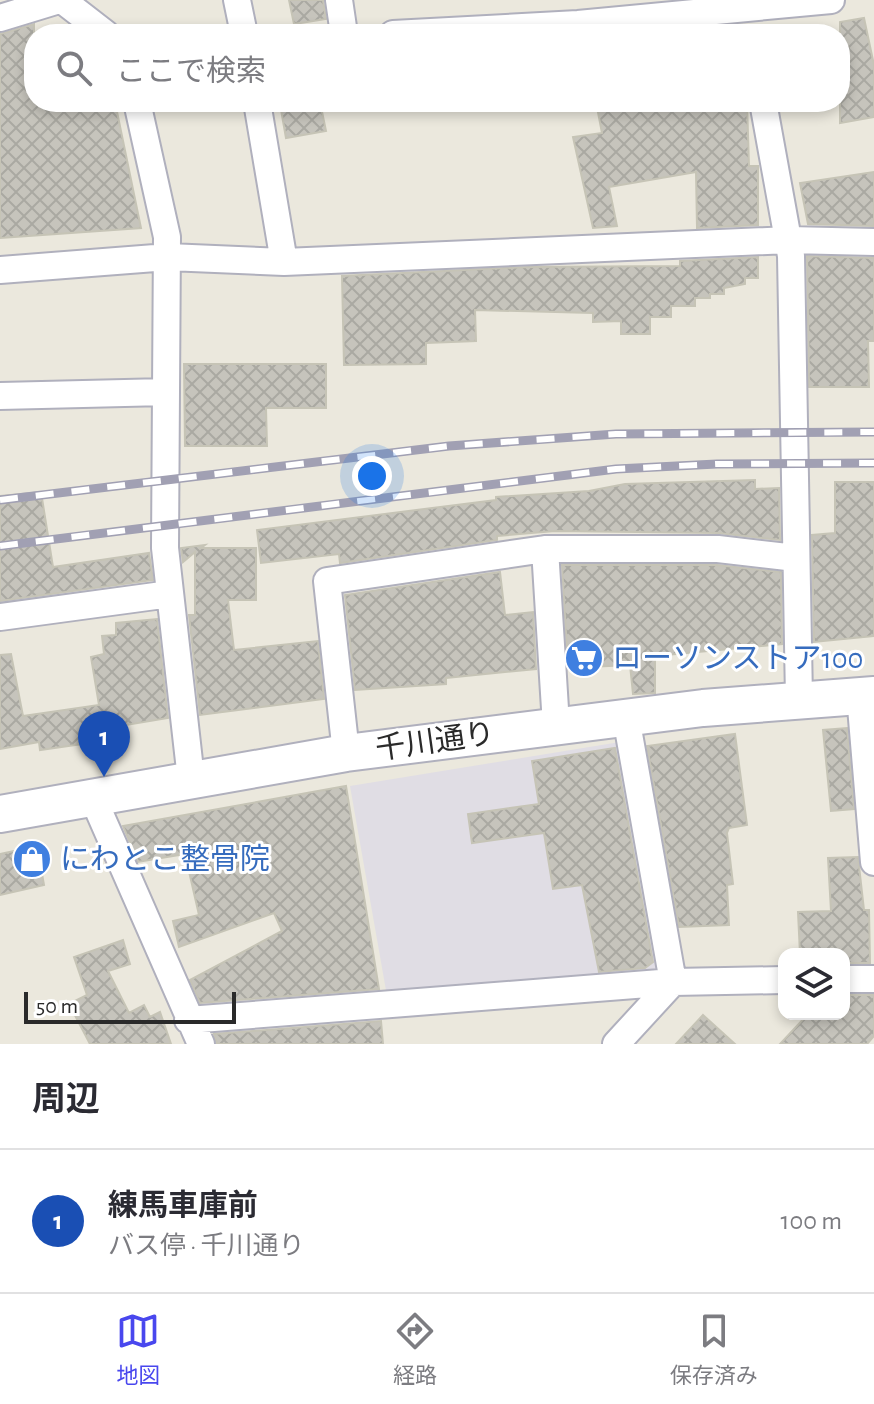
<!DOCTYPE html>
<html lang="ja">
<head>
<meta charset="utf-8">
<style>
	body { margin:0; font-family:"Alegreya Sans","Noto Sans JP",sans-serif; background:#f7f7f7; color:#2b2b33 }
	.controls { position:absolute; right:24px; bottom:24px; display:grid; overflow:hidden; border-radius:16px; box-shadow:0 4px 12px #0003 }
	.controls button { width:72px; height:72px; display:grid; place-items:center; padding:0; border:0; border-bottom:2px solid #e1e1e2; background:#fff; color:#2b2b33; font:40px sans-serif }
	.scale { position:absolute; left:24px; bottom:20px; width:212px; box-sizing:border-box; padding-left:8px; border:4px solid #2a2a2a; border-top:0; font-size:22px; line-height:28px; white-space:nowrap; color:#2a2a2a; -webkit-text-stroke:6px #fff; paint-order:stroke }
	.you { position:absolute; left:372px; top:476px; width:28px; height:28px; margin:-20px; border:6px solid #fff; border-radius:50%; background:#1a73e8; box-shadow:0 0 0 12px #1a73e833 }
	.badge { display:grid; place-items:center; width:52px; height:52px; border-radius:50%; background:#4947ee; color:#fff; font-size:26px; font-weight:700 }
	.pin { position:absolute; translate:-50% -66px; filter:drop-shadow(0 2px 4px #0008) }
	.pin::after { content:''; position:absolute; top:42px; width:28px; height:24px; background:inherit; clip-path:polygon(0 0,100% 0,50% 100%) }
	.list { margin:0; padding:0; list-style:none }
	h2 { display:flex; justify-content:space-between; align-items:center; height:104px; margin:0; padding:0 32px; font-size:34px }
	h2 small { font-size:26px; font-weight:400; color:#7c7c81 }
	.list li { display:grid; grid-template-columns:52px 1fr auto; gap:24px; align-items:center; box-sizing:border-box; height:144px; padding:0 32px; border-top:2px solid #e1e1e2 }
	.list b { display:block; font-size:30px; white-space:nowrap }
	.list p { margin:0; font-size:26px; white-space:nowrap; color:#7c7c81 }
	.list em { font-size:26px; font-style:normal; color:#7c7c81 }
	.icon { flex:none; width:44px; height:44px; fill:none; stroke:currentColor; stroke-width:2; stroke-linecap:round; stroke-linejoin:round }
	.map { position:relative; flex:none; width:874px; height:1044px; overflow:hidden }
	.search { position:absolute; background:#fff; box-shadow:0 4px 12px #0003; left:24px; right:24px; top:24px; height:88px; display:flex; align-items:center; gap:20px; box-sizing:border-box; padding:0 28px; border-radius:32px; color:#7c7c81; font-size:30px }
	.sheet { height:248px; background:#fff }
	nav { display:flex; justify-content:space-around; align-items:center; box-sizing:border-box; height:112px; border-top:2px solid #e1e1e2; background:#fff; font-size:22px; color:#7c7c81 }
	nav a { display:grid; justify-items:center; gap:4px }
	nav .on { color:#4947ee }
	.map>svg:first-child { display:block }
	.industrial { fill:#e0dde4 }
	.building { fill:url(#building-cross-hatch); stroke:#c6c4b6; stroke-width:2 }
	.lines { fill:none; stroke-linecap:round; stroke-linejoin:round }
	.minor-casing { stroke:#b0b0bd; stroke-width:30 }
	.secondary-casing { stroke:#b0b0bd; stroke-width:40 }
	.minor { stroke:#fff; stroke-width:26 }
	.secondary { stroke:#fff; stroke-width:36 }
	.rail-casing { stroke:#a1a0b3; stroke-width:9 }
	.rail { stroke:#fff; stroke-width:6; stroke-dasharray:18; stroke-linecap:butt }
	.labels { text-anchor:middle; stroke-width:6; stroke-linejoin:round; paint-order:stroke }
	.shop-label { font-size:30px; fill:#366cbe; stroke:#fff; text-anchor:start }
	.street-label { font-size:30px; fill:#2a2a2a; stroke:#fff }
</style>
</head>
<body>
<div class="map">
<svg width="874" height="1044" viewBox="0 0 874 1044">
	<defs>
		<pattern id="building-cross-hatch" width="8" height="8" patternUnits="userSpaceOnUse" patternTransform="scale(2)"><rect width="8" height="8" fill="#c6c4bc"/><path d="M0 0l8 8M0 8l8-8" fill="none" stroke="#aaa9a2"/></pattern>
	</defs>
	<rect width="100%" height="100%" fill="#ebe8dd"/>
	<!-- industrial -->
	<path class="industrial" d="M620,742L658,965L650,976L387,996L350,786Z"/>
	<!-- building -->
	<path class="building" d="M289,0H323L326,19L294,24Z
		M864,18L874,65V117L840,123V22Z
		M34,24V102H115L141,228L0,238V34Z
		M293,102H320L326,131L286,138L280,104Z
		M596,102H747L749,166H758V225L697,228L696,172L609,187L617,226L593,228L573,137L602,133Z
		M874,172V226L808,224L800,183Z
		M807,256L874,258V341H868L869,387H809Z
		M758,257V278H745V284L724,288V294H710V298H695V306H671V317H650V334H621V321L593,322V313L475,310L476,341L426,343V364L344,365L342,276L528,267L680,266V261Z
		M184,364H326V408H266L267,446H185Z
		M755,480V489L779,488L780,540L718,533L555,531L497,536V540L340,563L339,554L261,563L257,530L496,500V497L589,491L625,484Z
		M835,482H874V636L814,642L812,535L835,533Z
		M41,492L53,567L149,553L153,580L0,601V496Z
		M205,545L201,548H256V600H228L234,650L318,641L324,699L200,715L189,615H195V552L183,562L181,548Z
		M562,565H717L781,572L782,644L655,656V693L633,694L630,665L568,668Z
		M500,572L505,615L533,612L536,669L446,678V684L355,690L345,595Z
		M157,619L168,718L96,730L97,742L40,750L39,742L0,749V655L11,654L23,716L99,705L91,657L104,654L102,636L116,635V623Z
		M847,728L854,809L831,811L823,730Z
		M735,734L747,825L729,828L727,833L733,884L727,885L729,925L679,927L647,746Z
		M615,748L653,962L645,968L599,972L582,885L553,889L544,833L472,843L468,814L539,804L532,761Z
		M346,786L379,989L200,1003L190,980L282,931L274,913L179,947L173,921L199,915L185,854L138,862L123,826Z
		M37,846L44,885L0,895V854Z
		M858,857L864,910H869L870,963H844V954H800L798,912L831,911L828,858Z
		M123,940L130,964L108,971L129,1013L144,1005L150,1017L160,1012L171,1044H90L69,1004L87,995L74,957Z
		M844,995H874V1036L867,1044H780L808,1014H844Z
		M703,1015L735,1044H676Z
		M381,1021L383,1044H217L214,1034Z"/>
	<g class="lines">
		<!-- minor casing -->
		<g class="minor-casing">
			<path id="minor" d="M62,0L106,34
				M237,0L244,34
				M339,0L344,34
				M0,18L59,0
				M393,34L578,24L831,0
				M137,102L167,237L165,548L191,779
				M257,102L284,262
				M763,102L791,256L799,699
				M0,270L168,257L284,262L789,240L874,242
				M0,396L166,392
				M545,549L556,725
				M0,617L170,594
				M860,695L874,862
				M346,753L327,581L545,549H718L796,558
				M93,798L201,1044
				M844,979H874
				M188,1020L673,982L784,980
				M616,1044L673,982L626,717"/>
		</g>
		<!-- secondary casing -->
		<g class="secondary-casing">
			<path id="secondary" d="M0,814L346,753L703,708L874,695"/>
		</g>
		<!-- minor -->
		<use href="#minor" class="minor"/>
		<!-- secondary -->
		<use href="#secondary" class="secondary"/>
		<!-- rail casing -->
		<g class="rail-casing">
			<path id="rail" d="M0,500L449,446L616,434L874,432
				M0,546L616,469L717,464L874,463"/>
		</g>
		<!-- rail -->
		<use href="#rail" class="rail"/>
	</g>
	<!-- icons -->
	<defs>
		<g id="supermarket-disc" transform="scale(2)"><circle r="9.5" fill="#3f7fe0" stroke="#fff"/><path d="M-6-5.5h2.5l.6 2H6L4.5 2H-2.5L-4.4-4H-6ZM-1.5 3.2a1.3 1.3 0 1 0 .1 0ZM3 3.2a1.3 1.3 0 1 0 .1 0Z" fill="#fff"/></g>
		<g id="shop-disc" transform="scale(2)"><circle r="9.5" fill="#3f7fe0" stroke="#fff"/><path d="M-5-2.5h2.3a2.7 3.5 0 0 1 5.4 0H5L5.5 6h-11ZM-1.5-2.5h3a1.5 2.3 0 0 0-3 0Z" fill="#fff"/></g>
	</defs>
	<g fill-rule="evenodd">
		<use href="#supermarket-disc" x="584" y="658"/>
		<use href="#shop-disc" x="32" y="859"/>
	</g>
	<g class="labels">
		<!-- shop labels -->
		<g class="shop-label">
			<text x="612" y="668">ローソンストア100</text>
			<text x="60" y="869">にわとこ整骨院</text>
		</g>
		<!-- street labels -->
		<g class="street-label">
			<text transform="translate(435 741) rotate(-8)" y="10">千川通り</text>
		</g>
	</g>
</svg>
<div class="controls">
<button><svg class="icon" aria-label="layers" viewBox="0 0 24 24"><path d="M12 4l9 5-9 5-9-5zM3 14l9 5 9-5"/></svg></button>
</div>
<div class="scale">50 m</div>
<div class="you"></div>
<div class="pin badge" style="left:104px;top:777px;background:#1a4fb4">1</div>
<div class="search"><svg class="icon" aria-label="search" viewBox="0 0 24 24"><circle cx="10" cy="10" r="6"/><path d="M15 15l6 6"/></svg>ここで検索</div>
</div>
<section class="sheet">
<h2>周辺<small></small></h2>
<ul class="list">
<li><span class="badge" style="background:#1a4fb4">1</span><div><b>練馬車庫前</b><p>バス停 · 千川通り</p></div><em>100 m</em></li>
</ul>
</section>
<nav>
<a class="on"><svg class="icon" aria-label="map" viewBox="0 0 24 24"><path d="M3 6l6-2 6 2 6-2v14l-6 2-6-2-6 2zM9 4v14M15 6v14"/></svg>地図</a>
<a><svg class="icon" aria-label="directions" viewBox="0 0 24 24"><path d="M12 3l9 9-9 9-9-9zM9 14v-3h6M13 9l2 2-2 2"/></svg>経路</a>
<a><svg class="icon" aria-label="saved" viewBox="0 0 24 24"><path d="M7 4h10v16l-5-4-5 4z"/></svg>保存済み</a>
</nav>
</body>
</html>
